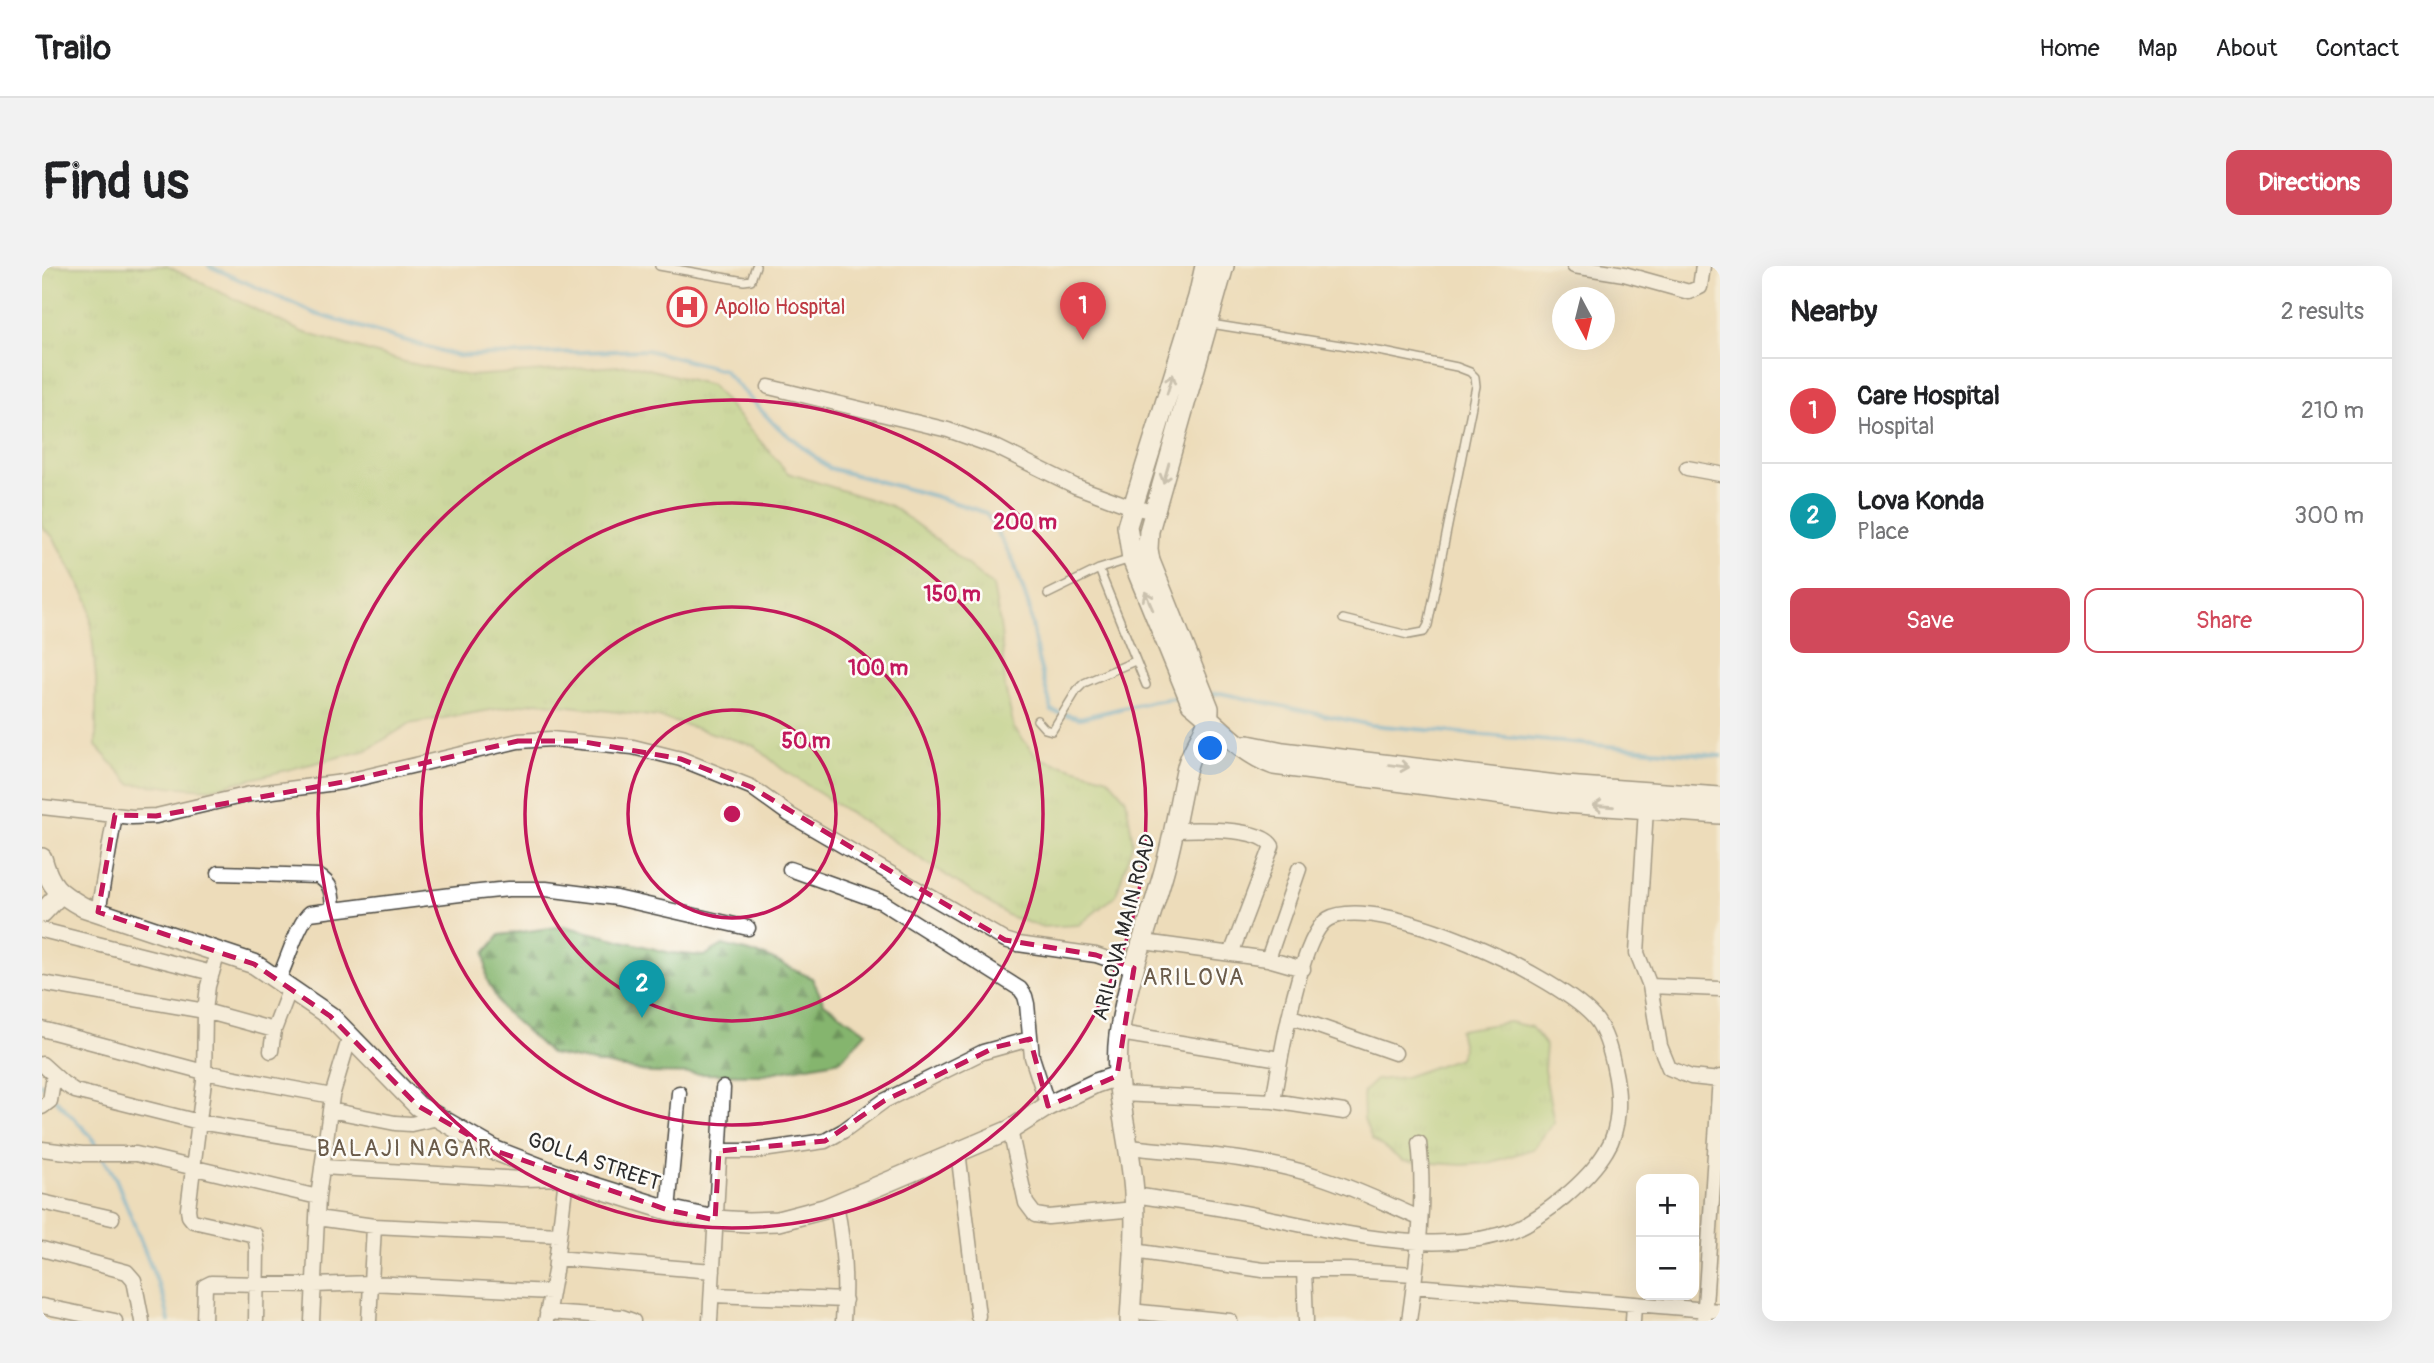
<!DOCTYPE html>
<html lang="en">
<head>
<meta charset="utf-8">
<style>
	body { margin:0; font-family:Pangolin,sans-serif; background:#f2f2f2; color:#202124 }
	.controls { position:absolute; right:21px; bottom:21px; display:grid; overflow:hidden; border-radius:14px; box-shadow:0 7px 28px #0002 }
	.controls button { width:63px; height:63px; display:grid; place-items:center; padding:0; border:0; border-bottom:2px solid #e0e0e0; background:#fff; color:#202124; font:35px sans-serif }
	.compass { position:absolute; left:1510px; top:21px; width:63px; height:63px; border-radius:50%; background:#fff; box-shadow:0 7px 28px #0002; rotate:173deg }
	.you { position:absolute; left:1169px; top:483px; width:24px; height:24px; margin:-18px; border:5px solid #fff; border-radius:50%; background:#1a73e8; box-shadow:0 0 0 10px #1a73e833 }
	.badge { display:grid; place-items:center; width:46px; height:46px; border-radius:50%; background:#d1495b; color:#fff; font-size:23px; font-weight:700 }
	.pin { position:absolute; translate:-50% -58px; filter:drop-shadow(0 2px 4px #0008) }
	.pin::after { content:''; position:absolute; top:37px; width:24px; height:21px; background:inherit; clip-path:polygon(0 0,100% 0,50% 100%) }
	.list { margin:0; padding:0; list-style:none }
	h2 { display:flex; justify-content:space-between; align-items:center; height:91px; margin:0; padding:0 28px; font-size:30px }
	h2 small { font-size:23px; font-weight:400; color:#757577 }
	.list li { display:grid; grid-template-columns:46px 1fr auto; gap:21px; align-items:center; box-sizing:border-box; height:105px; padding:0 28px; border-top:2px solid #e0e0e0 }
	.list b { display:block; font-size:26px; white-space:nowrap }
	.list p { margin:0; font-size:23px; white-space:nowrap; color:#757577 }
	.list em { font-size:23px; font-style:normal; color:#757577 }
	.actions { display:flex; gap:14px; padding:21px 28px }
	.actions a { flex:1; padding:16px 0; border:2px solid #d1495b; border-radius:14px; text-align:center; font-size:24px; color:#d1495b }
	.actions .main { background:#d1495b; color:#fff }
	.map { position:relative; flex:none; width:1678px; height:1055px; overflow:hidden; border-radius:14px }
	header { display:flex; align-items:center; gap:42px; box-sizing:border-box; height:98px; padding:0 35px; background:#fff; border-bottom:2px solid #e0e0e0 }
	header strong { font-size:33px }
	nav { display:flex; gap:38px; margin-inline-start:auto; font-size:24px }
	.intro { display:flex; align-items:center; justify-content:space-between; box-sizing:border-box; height:168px; padding:0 42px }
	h1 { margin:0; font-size:49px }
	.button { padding:18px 32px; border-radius:14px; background:#d1495b; color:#fff; font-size:24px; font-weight:700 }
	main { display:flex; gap:42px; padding:0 42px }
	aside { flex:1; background:#fff; border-radius:14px; box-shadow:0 7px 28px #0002 }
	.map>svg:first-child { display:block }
	.grass { fill:url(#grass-tufts); stroke:#697f56; stroke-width:2 }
	.forest { fill:url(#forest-firs); stroke:#58704c; stroke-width:2 }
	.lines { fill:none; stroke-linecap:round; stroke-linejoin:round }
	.stream { stroke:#59a6d2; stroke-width:4.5 }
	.lane-casing { stroke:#484640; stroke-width:10 }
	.street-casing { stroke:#484640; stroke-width:17 }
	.secondary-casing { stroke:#484640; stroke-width:22 }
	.lane { stroke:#fff; stroke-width:7 }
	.street { stroke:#fff; stroke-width:14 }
	.secondary { stroke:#fff; stroke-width:19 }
	.oneway { stroke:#a0a0a0 }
	.marked { fill:none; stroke:#c2185b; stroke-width:5; stroke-dasharray:14 9; stroke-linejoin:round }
	.ring { fill:none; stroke:#c2185b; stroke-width:3.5 }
	.labels { text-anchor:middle; stroke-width:5; stroke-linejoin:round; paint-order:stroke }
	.health-label { font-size:21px; fill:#be3a42; stroke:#fdfcf7; text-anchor:start }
	.street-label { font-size:21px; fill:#2b2b2b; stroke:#fdfcf7 }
	.neighbourhood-label { font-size:23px; letter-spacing:2px; fill:#6a5b4a; stroke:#fdfcf7 }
	.centre { fill:#c2185b; stroke:#fdfcf7; stroke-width:3.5 }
	.ring-label { font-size:21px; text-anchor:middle; font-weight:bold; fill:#c2185b; stroke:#fdfcf7; stroke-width:5; stroke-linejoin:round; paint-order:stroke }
</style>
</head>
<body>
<header>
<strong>Trailo</strong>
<nav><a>Home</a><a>Map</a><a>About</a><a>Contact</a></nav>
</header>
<div class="intro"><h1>Find us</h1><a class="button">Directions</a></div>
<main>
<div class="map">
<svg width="1678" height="1055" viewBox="0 0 1678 1055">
	<defs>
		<pattern id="grass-tufts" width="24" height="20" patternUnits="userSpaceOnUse" patternTransform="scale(1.75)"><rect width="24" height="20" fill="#a7d380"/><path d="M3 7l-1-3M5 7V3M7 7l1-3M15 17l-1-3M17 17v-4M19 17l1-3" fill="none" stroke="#90b56f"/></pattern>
		<pattern id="forest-firs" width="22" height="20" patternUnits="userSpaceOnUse" patternTransform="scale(1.75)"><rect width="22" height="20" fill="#85b56e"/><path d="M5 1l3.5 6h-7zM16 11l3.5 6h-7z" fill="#6d935b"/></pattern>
	</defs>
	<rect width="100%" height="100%" fill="#fdfcf7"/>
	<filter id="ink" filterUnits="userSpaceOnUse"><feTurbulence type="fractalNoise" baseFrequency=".0143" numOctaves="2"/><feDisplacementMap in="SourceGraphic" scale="14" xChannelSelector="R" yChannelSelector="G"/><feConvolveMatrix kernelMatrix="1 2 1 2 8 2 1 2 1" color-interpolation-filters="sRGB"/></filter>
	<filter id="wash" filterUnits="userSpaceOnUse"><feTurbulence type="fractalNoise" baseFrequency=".00686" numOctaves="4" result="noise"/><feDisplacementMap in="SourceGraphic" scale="28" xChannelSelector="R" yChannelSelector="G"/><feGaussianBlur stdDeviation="1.57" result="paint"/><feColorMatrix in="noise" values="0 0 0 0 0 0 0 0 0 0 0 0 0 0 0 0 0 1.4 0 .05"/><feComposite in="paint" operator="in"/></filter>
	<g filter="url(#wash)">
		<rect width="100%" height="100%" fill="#eddcba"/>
		<!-- grass -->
		<path class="grass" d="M0,0H125L260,66L363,96L427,110L591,99L669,119L746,207L849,240L889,269L951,320L959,364L963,421L972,462L996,492L1066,512L1084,533L1091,576L1074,629L1037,659L1000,661L967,650L740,503L713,480L616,451L495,436L367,458L325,484L169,523L89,518L54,480V413L47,336L11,271L0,261Z
			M1467,756L1489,761L1504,780L1502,804L1512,856L1491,883L1447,897L1421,899L1361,895L1330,873L1322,853L1321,826L1334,814L1363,811L1417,792L1421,782L1417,764Z"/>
		<!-- forest -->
		<path class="forest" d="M522,660L629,687L662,690L681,679L723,690L770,712L782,737L824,766L799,794L717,809L609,807L509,788L460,743L445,714L443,687L458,669Z"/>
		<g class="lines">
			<!-- stream -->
			<path class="stream" d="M167,0L274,48L416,90L605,84L681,104L732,158L787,202L892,230L944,247L971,294L987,341L996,393L1010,445L1038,452L1111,435L1140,431
				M1166,429L1178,427L1329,459L1678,490
				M0,818L6,826
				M12,832L48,869L74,913L122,1033L127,1055"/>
		</g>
	</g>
	<g filter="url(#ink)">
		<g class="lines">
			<!-- lane casing -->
			<g class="lane-casing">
				<path id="lane" d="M617,0L702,15L709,14L714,0
					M1169,58L1342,86L1415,101L1428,106L1433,111L1434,120L1386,359L1382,366L1366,369L1301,353
					M1057,303L1104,419
					M1006,328L1057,303L1089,293
					M995,454L1003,463L1010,465L1035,424L1042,417L1093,395"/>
			</g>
			<!-- street casing -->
			<g class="street-casing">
				<path id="street" d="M1532,0L1582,8L1647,26L1658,21L1661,0
					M727,121L906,164L954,181L1033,220L1090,241L1113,246
					M1645,202L1678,208
					M0,541L90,551L114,550L208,528L301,516L476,475L509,473L591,481L639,493L709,521L748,549L963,674L976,678L1054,689L1092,702
					M1604,543L1595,687L1608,720L1618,780L1627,802L1649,811L1678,814
					M1132,564C1152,563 1219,561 1230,580L1189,688
					M748,603L840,636L978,723L983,730L985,738L990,791L1006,840
					M177,607L276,610C290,618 290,627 291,642
					M56,646L73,549
					M0,664L170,707
					M1102,676L1226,693L1257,603
					M176,686L166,720L163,745L162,815L146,943L147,950L151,955L213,969L215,982L214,1055
					M1226,693L1261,703
					M236,714C245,697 256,656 268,647L418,628L467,623H504L575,632L706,662
					M0,717L163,745L232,764
					M1608,720L1678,723
					M1247,750L1353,787
					M0,763L162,806L290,830
					M1078,767L1238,793
					M229,785L232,764L248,722
					M0,798L21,817L33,825L157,856L284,877
					M1078,828L1231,835L1302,846
					M0,841L8,835L12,809
					M288,844L353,857L369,858L396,852
					M968,864L984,937L993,949L1006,951L1093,943
					M1088,881C1151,888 1217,891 1278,911C1312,922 1345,938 1377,952
					M0,883L40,888H94L276,931
					M677,885H713L783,875L801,865L842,835L941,786L988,773
					M916,885L936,1050
					M280,901L479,913L524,912L513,1005L504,1055
					M1092,929C1137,936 1183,942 1227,952C1285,964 1348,979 1407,976C1428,975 1450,972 1469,965C1501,952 1546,915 1564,885C1579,862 1578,828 1572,802C1569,787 1564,768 1555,755C1523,712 1335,625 1286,653C1258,669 1237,801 1231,835
					M0,936L70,952
					M794,938C802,977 804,1016 801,1055
					M626,944L637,827
					M275,952L332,960L517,969
					M0,983L85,1006L92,1014L100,1055
					M1092,985L1221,1004H1307L1372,1008
					M514,992L671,1005
					M1262,1004L1264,1055
					M1372,1020L1678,1045
					M670,1029L803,1034
					M0,1040L73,1055
					M1088,1045L1188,1055
					M505,1046L580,1051L591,1055
					M162,1055L163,1020L169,1017L272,1019L329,1017L509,1026
					M270,1055L276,931L290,830L308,770
					M327,1055L332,960
					M668,1055L681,822
					M1367,1055C1375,998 1384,935 1377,877
					M1591,1055L1592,1038
					M1662,1055L1678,811"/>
			</g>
			<!-- secondary casing -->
			<g class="secondary-casing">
				<path id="secondary" d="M1163,0L1156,31L1085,260L1090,293L1149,437C1176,458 1197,486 1232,499L1522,537L1678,548
					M1206,479L1241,486L1523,520L1678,531
					M0,592C8,621 16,627 41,641L212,698L288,750L376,840L454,885L524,912L626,944L673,954L706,956L736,955L782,943L968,864L1006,840L1054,817L1075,810
					M0,647L18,628
					M1088,1055C1090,1013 1095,970 1092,927C1089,875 1070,822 1077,769C1085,713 1107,659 1122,605C1132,570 1137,535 1145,501C1150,480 1168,463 1167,442L1108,295L1106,283L1107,265L1182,0"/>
			</g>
			<!-- lane -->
			<use href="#lane" class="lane"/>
			<!-- street -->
			<use href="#street" class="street"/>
			<!-- secondary -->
			<use href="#secondary" class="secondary"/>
		</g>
		<!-- one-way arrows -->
		<defs><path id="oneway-shaft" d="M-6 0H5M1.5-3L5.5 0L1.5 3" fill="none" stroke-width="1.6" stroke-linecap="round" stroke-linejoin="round" transform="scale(1.75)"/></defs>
		<g class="oneway">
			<use href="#oneway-shaft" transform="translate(1128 118) rotate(-73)"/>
			<use href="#oneway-shaft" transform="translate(1124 207) rotate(106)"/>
			<use href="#oneway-shaft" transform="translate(1107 335) rotate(-113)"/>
			<use href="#oneway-shaft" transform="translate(1357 500) rotate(7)"/>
			<use href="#oneway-shaft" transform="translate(1561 540) rotate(-176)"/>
		</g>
	</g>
	<!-- marked area -->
	<path d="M0 0H1678V1055H0ZM476,475H537L639,493L709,521L963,674L1054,689L1092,702L1075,810L1006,840L988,773L954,781L842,835L783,875L677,885L673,954L626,944L454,885L376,840L288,750L212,698L56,646L73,549L114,550L301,516Z" fill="#eddcba" fill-opacity=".55" fill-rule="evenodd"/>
	<path class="marked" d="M476,475H537L639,493L709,521L963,674L1054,689L1092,702L1075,810L1006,840L988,773L954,781L842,835L783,875L677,885L673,954L626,944L454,885L376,840L288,750L212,698L56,646L73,549L114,550L301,516Z"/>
	<!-- distance rings -->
	<g class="ring">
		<circle cx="690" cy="548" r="104"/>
		<circle cx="690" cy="548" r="207"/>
		<circle cx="690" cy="548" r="311"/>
		<circle cx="690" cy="548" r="414"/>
	</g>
	<!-- icons -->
	<defs>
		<g id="hospital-ring" transform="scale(2.0125)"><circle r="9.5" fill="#fdfcf7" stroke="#e0444e" stroke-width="1.5"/><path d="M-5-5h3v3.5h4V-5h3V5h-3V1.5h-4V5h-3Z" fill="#e0444e"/></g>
	</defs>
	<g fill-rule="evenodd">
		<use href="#hospital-ring" x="645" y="41"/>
	</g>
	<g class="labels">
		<!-- health labels -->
		<g class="health-label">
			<text x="672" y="48">Apollo Hospital</text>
		</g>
		<!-- street labels -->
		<g class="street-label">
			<text transform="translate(1082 661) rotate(-75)" y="7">ARILOVA MAIN ROAD</text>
			<text transform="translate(552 895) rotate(19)" y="7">GOLLA STREET</text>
		</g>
		<!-- neighbourhood labels -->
		<g class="neighbourhood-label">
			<text x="1152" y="719">ARILOVA</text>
			<text x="363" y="890">BALAJI NAGAR</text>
		</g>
	</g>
	<circle cx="690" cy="548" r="10" class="centre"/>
	<g class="ring-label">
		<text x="983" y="263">200 m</text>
		<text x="910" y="335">150 m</text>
		<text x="836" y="409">100 m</text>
		<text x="764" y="482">50 m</text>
	</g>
</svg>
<div class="controls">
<button>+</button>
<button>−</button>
</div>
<svg class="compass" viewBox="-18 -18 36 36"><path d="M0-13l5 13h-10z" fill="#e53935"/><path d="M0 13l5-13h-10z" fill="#757577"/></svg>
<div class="you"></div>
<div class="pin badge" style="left:1041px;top:74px;background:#e0444e">1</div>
<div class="pin badge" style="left:600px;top:752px;background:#0f9aa8">2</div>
</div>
<aside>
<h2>Nearby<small>2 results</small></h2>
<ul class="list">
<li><span class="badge" style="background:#e0444e">1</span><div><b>Care Hospital</b><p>Hospital</p></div><em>210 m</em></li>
<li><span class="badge" style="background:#0f9aa8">2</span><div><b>Lova Konda</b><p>Place</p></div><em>300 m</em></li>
</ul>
<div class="actions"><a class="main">Save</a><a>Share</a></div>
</aside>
</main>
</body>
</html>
